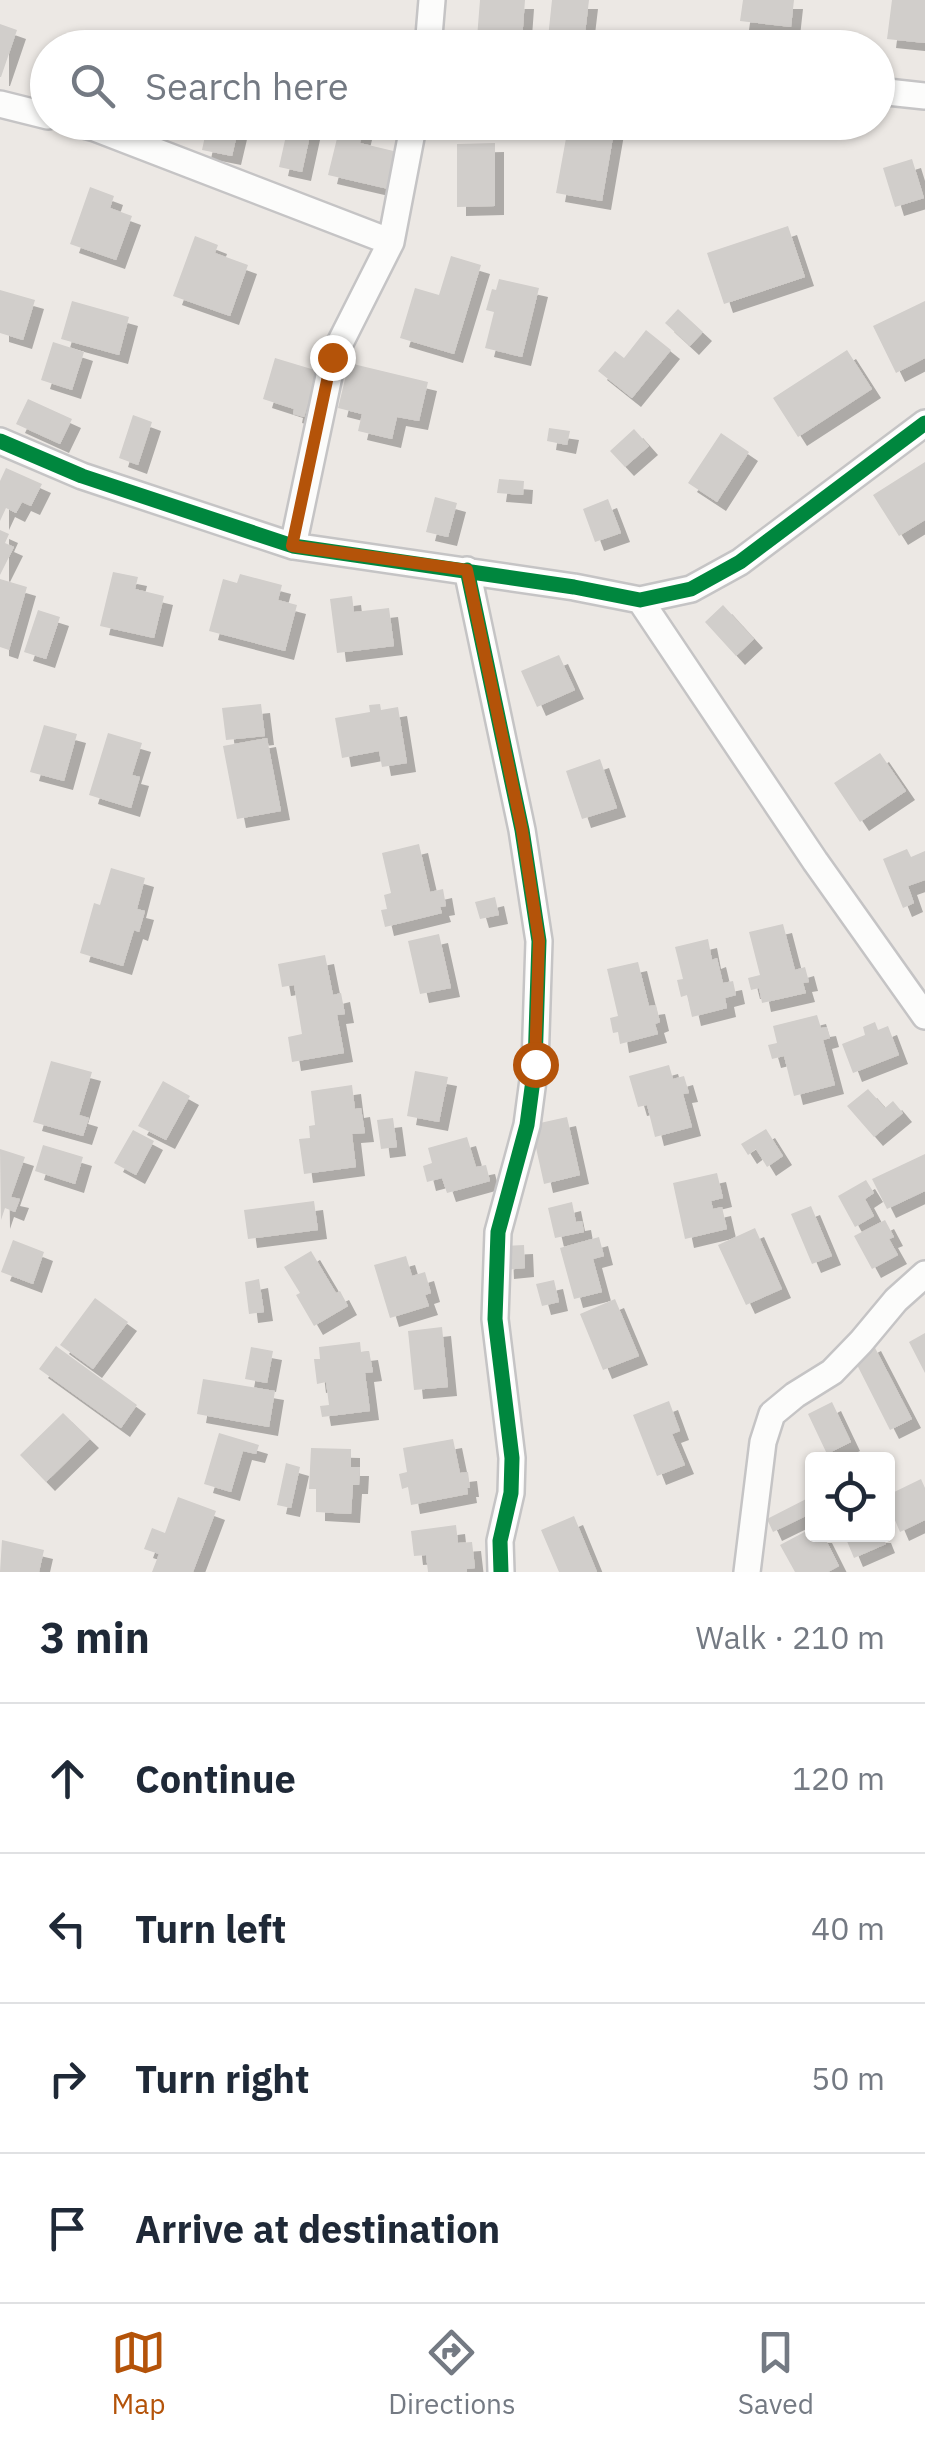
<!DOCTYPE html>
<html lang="en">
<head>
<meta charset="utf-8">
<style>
	body { margin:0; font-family:"IBM Plex Sans",sans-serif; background:#f6f6f7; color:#1f2937 }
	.controls { position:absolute; right:30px; bottom:30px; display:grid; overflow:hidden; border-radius:10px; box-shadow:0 2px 8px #0004 }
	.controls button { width:90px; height:90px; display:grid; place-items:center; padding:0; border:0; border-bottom:2px solid #e0e1e3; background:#fff; color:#1f2937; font:50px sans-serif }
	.stop { position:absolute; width:30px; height:30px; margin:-22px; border:8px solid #b45309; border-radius:50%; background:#fff }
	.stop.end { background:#b45309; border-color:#fff; box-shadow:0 2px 10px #0008 }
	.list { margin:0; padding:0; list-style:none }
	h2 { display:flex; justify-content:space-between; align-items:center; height:130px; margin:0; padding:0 40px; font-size:42px }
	h2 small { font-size:32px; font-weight:400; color:#747a83 }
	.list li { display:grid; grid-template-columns:65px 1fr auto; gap:30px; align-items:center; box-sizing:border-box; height:150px; padding:0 40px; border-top:2px solid #e0e1e3 }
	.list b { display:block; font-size:38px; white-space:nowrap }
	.list em { font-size:32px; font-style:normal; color:#747a83 }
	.icon { flex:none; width:55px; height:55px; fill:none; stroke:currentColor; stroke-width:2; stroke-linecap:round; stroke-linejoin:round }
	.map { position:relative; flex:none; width:925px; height:1572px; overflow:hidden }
	.search { position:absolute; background:#fff; box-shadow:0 2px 8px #0004; left:30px; right:30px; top:30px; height:110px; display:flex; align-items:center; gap:25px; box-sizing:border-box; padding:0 35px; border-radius:55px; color:#747a83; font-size:38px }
	.sheet { height:730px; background:#fff }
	nav { display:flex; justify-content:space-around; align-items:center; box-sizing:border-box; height:140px; border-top:2px solid #e0e1e3; background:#fff; font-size:28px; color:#747a83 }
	nav a { display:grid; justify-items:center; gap:5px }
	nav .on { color:#b45309 }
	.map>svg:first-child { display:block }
	.building { fill:#d1cecb; filter:url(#shadow) }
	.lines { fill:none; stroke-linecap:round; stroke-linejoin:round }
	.street-casing { stroke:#c5c4c5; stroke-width:30 }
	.street { stroke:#fcfcfb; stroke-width:25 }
	.cycleway-casing { stroke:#fff; stroke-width:21 }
	.cycleway { stroke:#00873e; stroke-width:15 }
	.route { stroke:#b45309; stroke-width:12 }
</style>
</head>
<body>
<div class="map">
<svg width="925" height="1572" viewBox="0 0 925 1572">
	<defs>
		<filter id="shadow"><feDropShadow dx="9" dy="9" stdDeviation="0" flood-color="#0004"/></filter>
	</defs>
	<rect width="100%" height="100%" fill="#ece8e4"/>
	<!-- building -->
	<path class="building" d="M480,0H525L522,41L477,38Z
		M552,0H589L584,42L548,38Z
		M743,0H794L791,27L740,21Z
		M892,0H925V43L887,39Z
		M0,24L17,30L1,77H0Z
		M208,122H240L232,156L202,150Z
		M289,122H313L302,172L279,167Z
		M341,122L364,127L360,143L406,154L397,191L328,175Z
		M569,122H598L615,126L602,201L556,193Z
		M495,143V206L457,207V144Z
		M912,159L924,198L895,207L883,168Z
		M90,187L114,196L110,208L132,216L116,260L70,244Z
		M788,226L805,277L724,304L707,253Z
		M195,236L218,245L215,253L248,265L230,316L173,296Z
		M451,256L481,265L454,354L400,338L415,288L439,295Z
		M499,279L539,288L522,357L485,348L494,312L486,310L492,289L496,290Z
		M0,290L35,300L23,340L0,333Z
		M72,301L129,317L119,355L61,339Z
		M925,301V358L896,373L873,326Z
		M678,309L703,332L690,346L665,323Z
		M646,330L671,350L632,398L598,371L615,351L624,358Z
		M53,342L84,352L72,390L41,380Z
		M847,350L872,389L798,437L773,398Z
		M275,358L318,371L304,417L293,414L294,409L263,399Z
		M349,363L428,382L419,421L397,417L392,439L358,431L362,414L338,408Z
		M28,399L72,419L60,444L16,424Z
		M133,415L152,422L138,465L119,458Z
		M549,428L570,431L567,445L547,441Z
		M634,429L649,446L625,467L610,451Z
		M721,433L749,452L717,502L688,483Z
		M925,462V520L899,536L873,495Z
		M6,468L42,484L31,506L22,502L16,513L6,508L0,521V481Z
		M499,479L524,481L523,495L497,493Z
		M435,497L457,503L448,537L426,532Z
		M608,499L621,533L595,542L583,509Z
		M0,530L9,534L5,543L14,547L0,575Z
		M113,572L138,577L135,589L164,596L154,638L100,626Z
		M240,574L282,585L278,600L297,605L285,651L209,631L223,579L237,583Z
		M0,579L27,587L9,650L0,647Z
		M352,596L354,612L389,608L394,646L337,653L330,599Z
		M723,605L754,639L736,656L705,622Z
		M38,610L60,617L46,659L24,652Z
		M559,655L575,690L537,707L521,671Z
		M261,704L265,736L226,740L222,708Z
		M380,704L381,710L398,707L407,763L382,767L379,751L342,758L335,718L370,712L369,705Z
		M44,725L77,734L64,781L30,772Z
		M108,733L142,743L132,775L140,777L131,808L89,795Z
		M267,738L281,811L237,819L223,746Z
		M880,753L906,791L860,822L834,783Z
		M600,759L617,808L582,819L566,771Z
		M419,844L430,892L443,889L446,906L440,907L442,913L385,927L381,910L387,909L384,895L391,893L382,853Z
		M907,849L911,857L925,851V880L908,886L914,903L903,908L883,859Z
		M111,868L145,878L137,909L145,911L139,932L134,930L123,966L80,953L94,903L100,905Z
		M495,897L499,915L480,919L475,902Z
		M783,924L795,970L805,967L809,982L803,983L806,993L762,1003L759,988L751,990L748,978L760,975L749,932Z
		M439,934L451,988L420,994L408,941Z
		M708,939L712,960L717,958L723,983L733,981L736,995L725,998L727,1008L692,1017L687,995L681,997L677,980L683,979L675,947Z
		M325,955L333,995L341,993L345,1014L337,1015L344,1053L292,1062L288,1037L302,1034L294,985L282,987L278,964Z
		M638,962L649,1006L656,1005L660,1022L655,1024L658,1034L620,1044L618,1032L613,1033L610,1018L618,1016L607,969Z
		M817,1015L821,1028L827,1027L830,1038L823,1040L835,1085L794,1096L784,1056L772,1059L768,1045L777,1043L773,1026Z
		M875,1022L878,1030L888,1026L899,1055L853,1073L842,1044L865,1035L863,1027Z
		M51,1061L92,1072L79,1115L89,1118L83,1136L33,1122Z
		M669,1065L673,1079L684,1076L689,1093L683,1094L692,1127L655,1137L647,1105L638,1107L629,1076Z
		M415,1071L448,1077L439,1122L407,1116Z
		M163,1081L190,1096L166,1140L138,1126Z
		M352,1085L355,1109L361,1108L365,1133L352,1134L356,1167L304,1174L299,1139L310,1138L309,1126L315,1125L311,1091Z
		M868,1089L885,1108L893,1101L903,1113L874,1137L847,1106Z
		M567,1117L580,1175L544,1184L531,1125Z
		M393,1118L397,1147L381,1149L377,1120Z
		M766,1129L783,1156L767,1167L756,1149L748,1155L741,1144Z
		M133,1130L154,1141L136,1175L114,1163Z
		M467,1137L476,1167L486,1165L490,1181L447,1193L442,1178L427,1182L423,1166L432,1163L428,1148Z
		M43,1145L83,1157L75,1184L35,1171Z
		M0,1149L25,1157L11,1197L20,1199L15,1212L5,1208L1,1220Z
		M925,1154V1191L887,1209L872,1179Z
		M717,1173L723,1198L711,1201L713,1209L722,1207L727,1229L685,1239L673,1183Z
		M866,1180L874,1193L865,1199L874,1216L855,1227L838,1196Z
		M314,1201L318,1230L248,1239L244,1210Z
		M572,1202L576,1222L582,1221L584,1232L555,1238L548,1208Z
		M811,1206L832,1256L812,1264L791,1214Z
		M885,1220L894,1237L889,1239L898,1255L872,1269L854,1236Z
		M755,1228L782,1289L746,1305L718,1245Z
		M599,1237L604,1256L593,1259L602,1292L574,1299L560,1248Z
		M13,1240L44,1252L33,1284L1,1272Z
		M524,1245L525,1268L505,1270L504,1246Z
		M311,1251L336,1293L340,1291L348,1306L314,1326L296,1295L300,1293L284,1267Z
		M406,1256L412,1276L425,1272L431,1293L425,1295L429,1306L390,1318L374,1265Z
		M259,1279L264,1312L249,1314L245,1282Z
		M554,1280L559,1302L542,1306L536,1284Z
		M95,1298L128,1322L93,1369L60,1345Z
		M615,1299L639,1356L603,1370L580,1314Z
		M442,1327L448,1387L414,1390L408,1331Z
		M925,1333V1373L909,1342Z
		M360,1342L361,1352L369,1351L373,1372L365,1373L370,1411L322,1417L320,1406L329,1405L326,1382L317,1384L314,1359H320L319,1347Z
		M872,1342L912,1419L890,1430L851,1353Z
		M56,1346L137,1405L121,1428L39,1369Z
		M251,1347L273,1351L267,1383L245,1379Z
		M203,1379L275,1391L269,1427L197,1414Z
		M669,1401L680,1431L672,1434L685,1465L657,1476L633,1415Z
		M832,1402L851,1442L827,1454L808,1414Z
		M63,1413L90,1439L46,1482L20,1455Z
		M219,1433L259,1445L256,1454L243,1451L231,1492L204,1484Z
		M453,1439L460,1473L468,1472L470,1488H467L468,1494L411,1505L408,1487L402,1489L399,1474L407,1472L403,1448Z
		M311,1448L351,1449V1467H360L359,1485H353L351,1514L316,1512V1489H309Z
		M286,1463L300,1467L291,1508L277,1505Z
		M921,1479L925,1488V1520L900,1532L888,1504V1495Z
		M812,1496V1513L773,1532L767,1519Z
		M178,1497L216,1511L193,1572H152L159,1554L144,1549L152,1528L165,1533Z
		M574,1516L597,1572H559L541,1530Z
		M456,1525L458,1543L472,1542L475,1568L467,1569V1572H428L426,1555L414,1556L411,1531Z
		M812,1528V1534H823L839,1566L828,1572H795L780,1545Z
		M844,1534H882L886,1544L854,1558Z
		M2,1540L44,1550L39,1572H0Z"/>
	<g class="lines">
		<!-- street casing -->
		<g class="street-casing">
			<path id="street" d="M429,44L465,48
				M428,48L432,0
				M878,91L925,96
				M0,104L48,116
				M73,122L95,128L391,242
				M0,441L82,476L293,546L574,587L640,600L691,589L740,562L925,423
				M293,546L333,357L391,242L414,122
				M467,570L522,830L539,941L535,1065L527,1125L498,1232L495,1319L512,1458L511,1493L500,1541L501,1572
				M640,600L815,861L925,1016
				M747,1572L763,1442L772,1414L795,1395L832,1372L861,1342L896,1300L925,1274"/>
		</g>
		<!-- street -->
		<use href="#street" class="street"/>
		<!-- cycleway casing -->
		<g class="cycleway-casing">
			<path id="cycleway" d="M0,441L82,476L293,546L574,587L640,600L691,589L740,562L925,423
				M467,570L522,830L539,941L535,1065L527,1125L498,1232L495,1319L512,1458L511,1493L500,1541L501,1572"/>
		</g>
		<!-- cycleway -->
		<use href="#cycleway" class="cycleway"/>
	</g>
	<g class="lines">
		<!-- route -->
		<path class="route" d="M332,357L292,546L467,570L522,830L539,941L535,1064"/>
	</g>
</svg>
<div class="controls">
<button><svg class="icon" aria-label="locate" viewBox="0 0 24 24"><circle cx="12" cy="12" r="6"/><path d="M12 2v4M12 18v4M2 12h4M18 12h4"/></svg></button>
</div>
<div class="stop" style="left:535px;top:1064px"></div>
<div class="stop end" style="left:332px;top:357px"></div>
<div class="search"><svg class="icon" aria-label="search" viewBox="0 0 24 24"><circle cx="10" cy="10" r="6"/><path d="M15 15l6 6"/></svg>Search here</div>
</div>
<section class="sheet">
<h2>3 min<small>Walk · 210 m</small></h2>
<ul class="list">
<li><svg class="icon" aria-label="ahead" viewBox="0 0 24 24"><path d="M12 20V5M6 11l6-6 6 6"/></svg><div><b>Continue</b></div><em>120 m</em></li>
<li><svg class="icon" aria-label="left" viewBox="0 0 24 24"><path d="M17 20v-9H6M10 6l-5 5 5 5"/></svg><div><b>Turn left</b></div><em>40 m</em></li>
<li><svg class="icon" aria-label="right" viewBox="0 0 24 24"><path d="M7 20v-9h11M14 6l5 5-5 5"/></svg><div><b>Turn right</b></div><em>50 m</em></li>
<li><svg class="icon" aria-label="arrive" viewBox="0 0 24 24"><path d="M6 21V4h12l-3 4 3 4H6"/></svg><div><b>Arrive at destination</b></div></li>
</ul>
</section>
<nav>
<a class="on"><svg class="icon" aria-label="map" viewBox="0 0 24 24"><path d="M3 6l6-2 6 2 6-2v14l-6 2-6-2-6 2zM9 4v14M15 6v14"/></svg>Map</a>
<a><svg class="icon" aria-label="directions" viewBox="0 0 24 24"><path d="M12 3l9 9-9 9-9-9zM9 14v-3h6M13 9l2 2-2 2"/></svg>Directions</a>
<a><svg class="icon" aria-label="saved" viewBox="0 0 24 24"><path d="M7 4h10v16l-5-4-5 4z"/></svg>Saved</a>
</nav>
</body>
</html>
